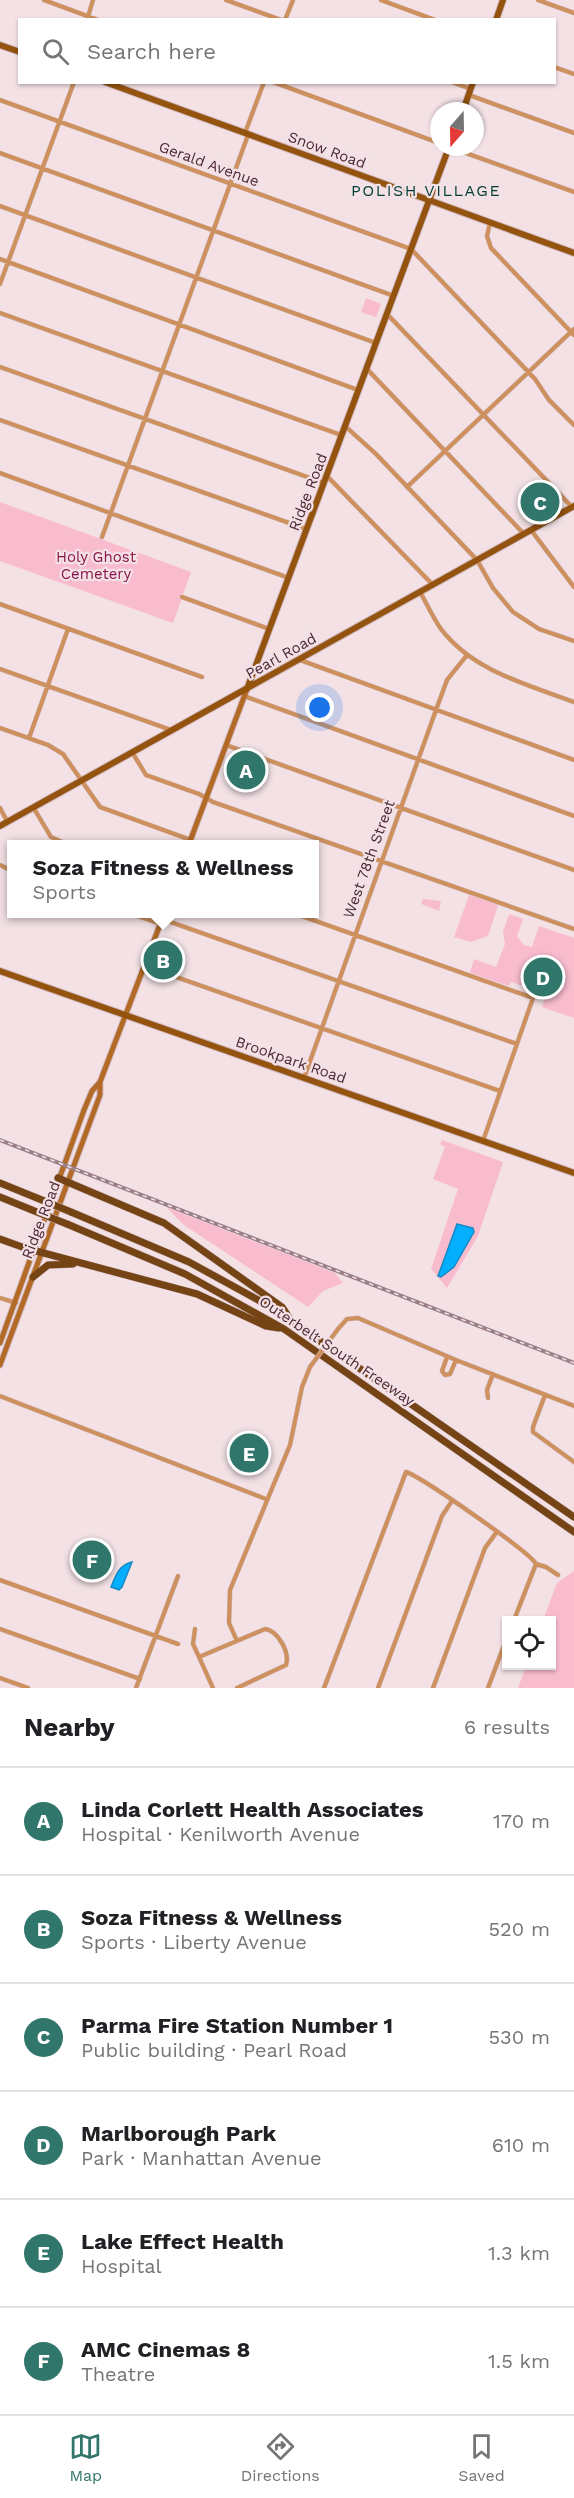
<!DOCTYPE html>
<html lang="en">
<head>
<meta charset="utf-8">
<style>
	body { margin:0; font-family:"Work Sans",sans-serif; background:#f6f6f6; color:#202124 }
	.controls { position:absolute; right:18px; bottom:18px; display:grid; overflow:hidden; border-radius:0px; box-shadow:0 2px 4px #0004 }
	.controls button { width:54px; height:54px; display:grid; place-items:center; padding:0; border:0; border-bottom:2px solid #e0e0e0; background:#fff; color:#202124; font:30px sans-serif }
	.compass { position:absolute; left:430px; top:102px; width:54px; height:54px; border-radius:50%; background:#fff; box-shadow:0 2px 4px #0004; rotate:200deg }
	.you { position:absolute; left:320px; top:708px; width:21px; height:21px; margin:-15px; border:4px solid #fff; border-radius:50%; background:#1a73e8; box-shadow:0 0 0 9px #1a73e833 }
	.badge { display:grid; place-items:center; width:39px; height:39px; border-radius:50%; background:#31766a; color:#fff; font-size:20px; font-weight:700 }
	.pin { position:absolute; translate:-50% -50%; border:3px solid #fff; box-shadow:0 2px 6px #0006 }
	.popup { position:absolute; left:7px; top:840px; width:312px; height:78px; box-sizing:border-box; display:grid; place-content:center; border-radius:0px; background:#fff; filter:drop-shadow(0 2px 4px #0005); font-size:20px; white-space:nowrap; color:#757577 }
	.popup b { font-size:22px; color:#202124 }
	.popup::after { content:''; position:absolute; left:50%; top:100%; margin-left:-12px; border:12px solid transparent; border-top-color:#fff }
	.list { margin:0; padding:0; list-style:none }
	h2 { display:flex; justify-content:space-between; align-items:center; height:78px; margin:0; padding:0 24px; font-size:26px }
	h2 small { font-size:20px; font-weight:400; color:#757577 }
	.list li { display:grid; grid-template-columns:39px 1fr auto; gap:18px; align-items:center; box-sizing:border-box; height:108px; padding:0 24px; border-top:2px solid #e0e0e0 }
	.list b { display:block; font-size:22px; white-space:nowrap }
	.list p { margin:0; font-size:20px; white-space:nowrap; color:#757577 }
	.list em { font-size:20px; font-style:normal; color:#757577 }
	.icon { flex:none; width:33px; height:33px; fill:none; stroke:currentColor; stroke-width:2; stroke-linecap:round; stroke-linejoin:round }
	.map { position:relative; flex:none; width:574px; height:1688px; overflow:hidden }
	.search { position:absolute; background:#fff; box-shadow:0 2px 4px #0004; left:18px; right:18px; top:18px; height:66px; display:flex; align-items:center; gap:15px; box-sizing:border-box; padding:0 21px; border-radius:0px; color:#757577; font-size:22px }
	.sheet { height:726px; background:#fff }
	nav { display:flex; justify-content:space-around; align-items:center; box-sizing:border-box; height:84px; border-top:2px solid #e0e0e0; background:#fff; font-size:16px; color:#757577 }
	nav a { display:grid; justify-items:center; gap:3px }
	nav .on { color:#31766a }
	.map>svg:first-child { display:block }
	.green { fill:#f9bcce; fill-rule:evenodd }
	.water { fill:#03affe; stroke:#1987c1; stroke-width:1.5 }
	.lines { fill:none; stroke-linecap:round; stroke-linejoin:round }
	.minor-casing { stroke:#d2bcc2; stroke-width:5 }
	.secondary-casing { stroke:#d2bcc2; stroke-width:7 }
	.primary-casing { stroke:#d2bcc2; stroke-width:8 }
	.motorway-casing { stroke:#d2bcc2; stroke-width:8 }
	.minor { stroke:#ce905d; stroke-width:4 }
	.secondary { stroke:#b26a26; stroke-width:5 }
	.primary { stroke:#94530e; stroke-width:6 }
	.motorway { stroke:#754415; stroke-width:7 }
	.rail-casing { stroke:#9a7f87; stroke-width:4 }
	.rail { stroke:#f3e1e5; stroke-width:1.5; stroke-dasharray:4.5; stroke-linecap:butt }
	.minor-bridge-casing { stroke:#d2bcc2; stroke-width:5; stroke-linecap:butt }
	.motorway-bridge-casing { stroke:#d2bcc2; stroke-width:8; stroke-linecap:butt }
	.minor-bridge { stroke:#ce905d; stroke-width:4 }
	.motorway-bridge { stroke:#754415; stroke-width:7 }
	.labels { text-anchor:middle; stroke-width:4.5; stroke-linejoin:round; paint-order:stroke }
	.street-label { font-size:15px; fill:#4c2934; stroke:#f3e1e5 }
	.park-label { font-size:15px; fill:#8a154a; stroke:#f3e1e5 }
	.neighbourhood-label { font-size:16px; letter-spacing:1.5px; fill:#003e35; stroke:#f3e1e5 }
</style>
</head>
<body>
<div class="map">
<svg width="574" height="1688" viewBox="0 0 574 1688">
	<rect width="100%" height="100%" fill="#f3e1e5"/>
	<!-- green -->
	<path class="green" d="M366,298L381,304L376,317L361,312Z
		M0,502L191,572L173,623L0,561Z
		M469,895L498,905L488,936L471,942L454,937Z
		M423,899L441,901L439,911L421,904Z
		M509,914L523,919L517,936L524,945L532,947L539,926L574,938V1018L542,1007L546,994L511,982L509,986L470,973L474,959L496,967L505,944L503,932Z
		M442,1140L503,1162L478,1236L447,1288L431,1269L458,1189L433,1179L445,1147L440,1144ZM454,1229L474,1231L454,1267L441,1277L438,1276Z
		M166,1207L335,1273L343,1283L323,1291L308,1307L184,1225Z
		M574,1571V1688H518L526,1666H552V1620H543L557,1583Z"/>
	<!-- water -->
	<path class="water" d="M457,1224L473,1228L474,1232L454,1267L441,1277L438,1276Z
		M132,1562L122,1587L119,1590L111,1587C116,1575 119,1565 132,1562Z"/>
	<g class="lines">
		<!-- minor casing -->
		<g class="minor-casing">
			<path id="minor" d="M44,0L98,20
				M226,0L281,20
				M381,0L435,20
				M538,0L574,13
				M87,20L93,0
				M285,20L293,0
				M554,67L574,74
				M273,82L439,143
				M452,82L471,89
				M469,95L574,133
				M0,100L411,249L535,379L549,400L574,425
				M245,133L264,82
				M449,147L574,192
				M0,153L394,296
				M0,206L376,343
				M490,223L487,236L491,248L574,335
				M0,259L358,390
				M0,284L74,82
				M0,313L341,435
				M387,314L572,507
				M0,367L324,483
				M367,369L524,534
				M0,420L306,529
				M345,426L376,454L477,560L493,588L513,612L539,629L574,641
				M0,473L289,578
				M327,476L433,585
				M407,487L574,329
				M531,530L574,587
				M102,537L248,135
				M420,592C427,604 433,618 441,629C473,671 526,684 574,702
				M182,597L269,629
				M0,604L202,677
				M300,660L574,760
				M0,669L171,730
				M244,696L574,816
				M0,728L48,745L63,754L100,807L191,840
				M29,738L68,629
				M226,745L574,870
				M132,752L146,775L199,794L213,802L574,929
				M33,807L51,837L67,844
				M0,808L7,821
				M0,865L12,871
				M132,914L161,924
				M296,914L533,998L483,1141
				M162,919L517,1044
				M145,966L500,1091
				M304,1078L436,710L447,680L467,655
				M0,1298L16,1303
				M338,1329L347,1319L358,1318L456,1360L574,1406
				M447,1357L442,1371L445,1375L450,1374L456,1360
				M545,1395L533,1427V1432L574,1462
				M0,1396L266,1499
				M488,1398L487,1390L493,1374
				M0,1580L178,1644
				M514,1620L536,1564
				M0,1629L140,1679
				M195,1629L193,1644L199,1657
				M237,1641L229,1623L230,1590L290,1445L302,1387L310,1367
				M0,1678L28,1688
				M136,1688L178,1576
				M213,1688L199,1657L265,1629C278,1631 290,1652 286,1665L237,1688
				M324,1688L406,1472C420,1476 530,1552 536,1564L546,1567L558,1575
				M378,1688L442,1516L452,1501
				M433,1688L485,1548L496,1533
				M488,1688L506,1640"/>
		</g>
		<!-- secondary casing -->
		<g class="secondary-casing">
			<path id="secondary" d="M189,844L247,689
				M0,1343L84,1110L92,1091L100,1082L164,914
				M0,1365L100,1095V1082"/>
		</g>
		<!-- primary casing -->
		<g class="primary-casing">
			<path id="primary" d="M496,20L503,0
				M0,45L20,52
				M105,82L574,253
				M463,111L473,82
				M247,689L449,147
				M0,826L574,506
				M0,971L574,1173"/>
		</g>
		<!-- motorway casing -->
		<g class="motorway-casing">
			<path id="motorway" d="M58,1178L164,1223L282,1307L290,1319
				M0,1183L37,1198
				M0,1197L32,1210
				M71,1212L189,1262L271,1307L574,1517
				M67,1224L185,1274L284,1329L574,1532
				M0,1239L25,1248L197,1294L266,1326L279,1328
				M33,1277L48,1265L73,1264"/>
		</g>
		<!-- minor -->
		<use href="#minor" class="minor"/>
		<!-- secondary -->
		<use href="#secondary" class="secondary"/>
		<!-- primary -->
		<use href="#primary" class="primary"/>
		<!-- motorway -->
		<use href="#motorway" class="motorway"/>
		<!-- rail casing -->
		<g class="rail-casing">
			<path id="rail" d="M0,1140L574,1363"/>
		</g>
		<!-- rail -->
		<use href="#rail" class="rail"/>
		<!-- minor-bridge casing -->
		<g class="minor-bridge-casing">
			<path id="minor-bridge" d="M310,1367L338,1329"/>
		</g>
		<!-- motorway-bridge casing -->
		<g class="motorway-bridge-casing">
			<path id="motorway-bridge" d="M37,1198L71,1212
				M32,1210L67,1224"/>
		</g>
		<!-- minor-bridge -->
		<use href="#minor-bridge" class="minor-bridge"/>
		<!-- motorway-bridge -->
		<use href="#motorway-bridge" class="motorway-bridge"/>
	</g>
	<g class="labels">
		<!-- street labels -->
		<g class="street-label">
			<text transform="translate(327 150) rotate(20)" y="5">Snow Road</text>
			<text transform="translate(209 164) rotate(20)" y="5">Gerald Avenue</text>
			<text transform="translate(308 492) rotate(-69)" y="5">Ridge Road</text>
			<text transform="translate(281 656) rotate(-29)" y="5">Pearl Road</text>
			<text transform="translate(369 859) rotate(-70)" y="5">West 78th Street</text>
			<text transform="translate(291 1060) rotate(19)" y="5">Brookpark Road</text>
			<text transform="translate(41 1220) rotate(-69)" y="5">Ridge Road</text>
			<text transform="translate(337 1351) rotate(34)" y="5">Outerbelt South Freeway</text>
		</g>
		<!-- park labels -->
		<g class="park-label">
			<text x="96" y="562">Holy Ghost<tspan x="96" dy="17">Cemetery</tspan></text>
		</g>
		<!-- neighbourhood labels -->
		<g class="neighbourhood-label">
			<text x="426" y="196">POLISH VILLAGE</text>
		</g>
	</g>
</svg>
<div class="controls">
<button><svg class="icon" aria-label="locate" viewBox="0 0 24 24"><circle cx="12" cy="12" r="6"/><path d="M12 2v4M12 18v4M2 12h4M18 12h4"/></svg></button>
</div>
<svg class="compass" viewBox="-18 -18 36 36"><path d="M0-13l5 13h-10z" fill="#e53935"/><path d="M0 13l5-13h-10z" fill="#757577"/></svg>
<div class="you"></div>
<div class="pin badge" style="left:246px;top:770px">A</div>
<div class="pin badge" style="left:163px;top:960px">B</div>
<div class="popup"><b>Soza Fitness &amp; Wellness</b>Sports</div>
<div class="pin badge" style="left:540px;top:502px">C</div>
<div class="pin badge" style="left:543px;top:977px">D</div>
<div class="pin badge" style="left:249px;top:1453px">E</div>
<div class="pin badge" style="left:92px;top:1560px">F</div>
<div class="search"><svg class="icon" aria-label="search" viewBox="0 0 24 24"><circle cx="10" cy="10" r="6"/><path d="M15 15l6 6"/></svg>Search here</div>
</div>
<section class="sheet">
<h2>Nearby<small>6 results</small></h2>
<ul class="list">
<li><span class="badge">A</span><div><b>Linda Corlett Health Associates</b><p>Hospital · Kenilworth Avenue</p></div><em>170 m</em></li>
<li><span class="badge">B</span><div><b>Soza Fitness &amp; Wellness</b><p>Sports · Liberty Avenue</p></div><em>520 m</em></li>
<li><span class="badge">C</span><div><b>Parma Fire Station Number 1</b><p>Public building · Pearl Road</p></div><em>530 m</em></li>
<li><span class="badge">D</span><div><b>Marlborough Park</b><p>Park · Manhattan Avenue</p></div><em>610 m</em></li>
<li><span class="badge">E</span><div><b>Lake Effect Health</b><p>Hospital</p></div><em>1.3 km</em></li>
<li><span class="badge">F</span><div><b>AMC Cinemas 8</b><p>Theatre</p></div><em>1.5 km</em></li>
</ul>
</section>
<nav>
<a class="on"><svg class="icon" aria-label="map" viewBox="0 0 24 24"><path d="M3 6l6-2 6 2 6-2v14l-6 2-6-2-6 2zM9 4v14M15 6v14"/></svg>Map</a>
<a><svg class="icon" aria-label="directions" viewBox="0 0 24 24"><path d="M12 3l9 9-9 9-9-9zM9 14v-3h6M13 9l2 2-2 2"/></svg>Directions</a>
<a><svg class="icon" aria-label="saved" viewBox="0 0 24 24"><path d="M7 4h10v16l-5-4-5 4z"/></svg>Saved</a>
</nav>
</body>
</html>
